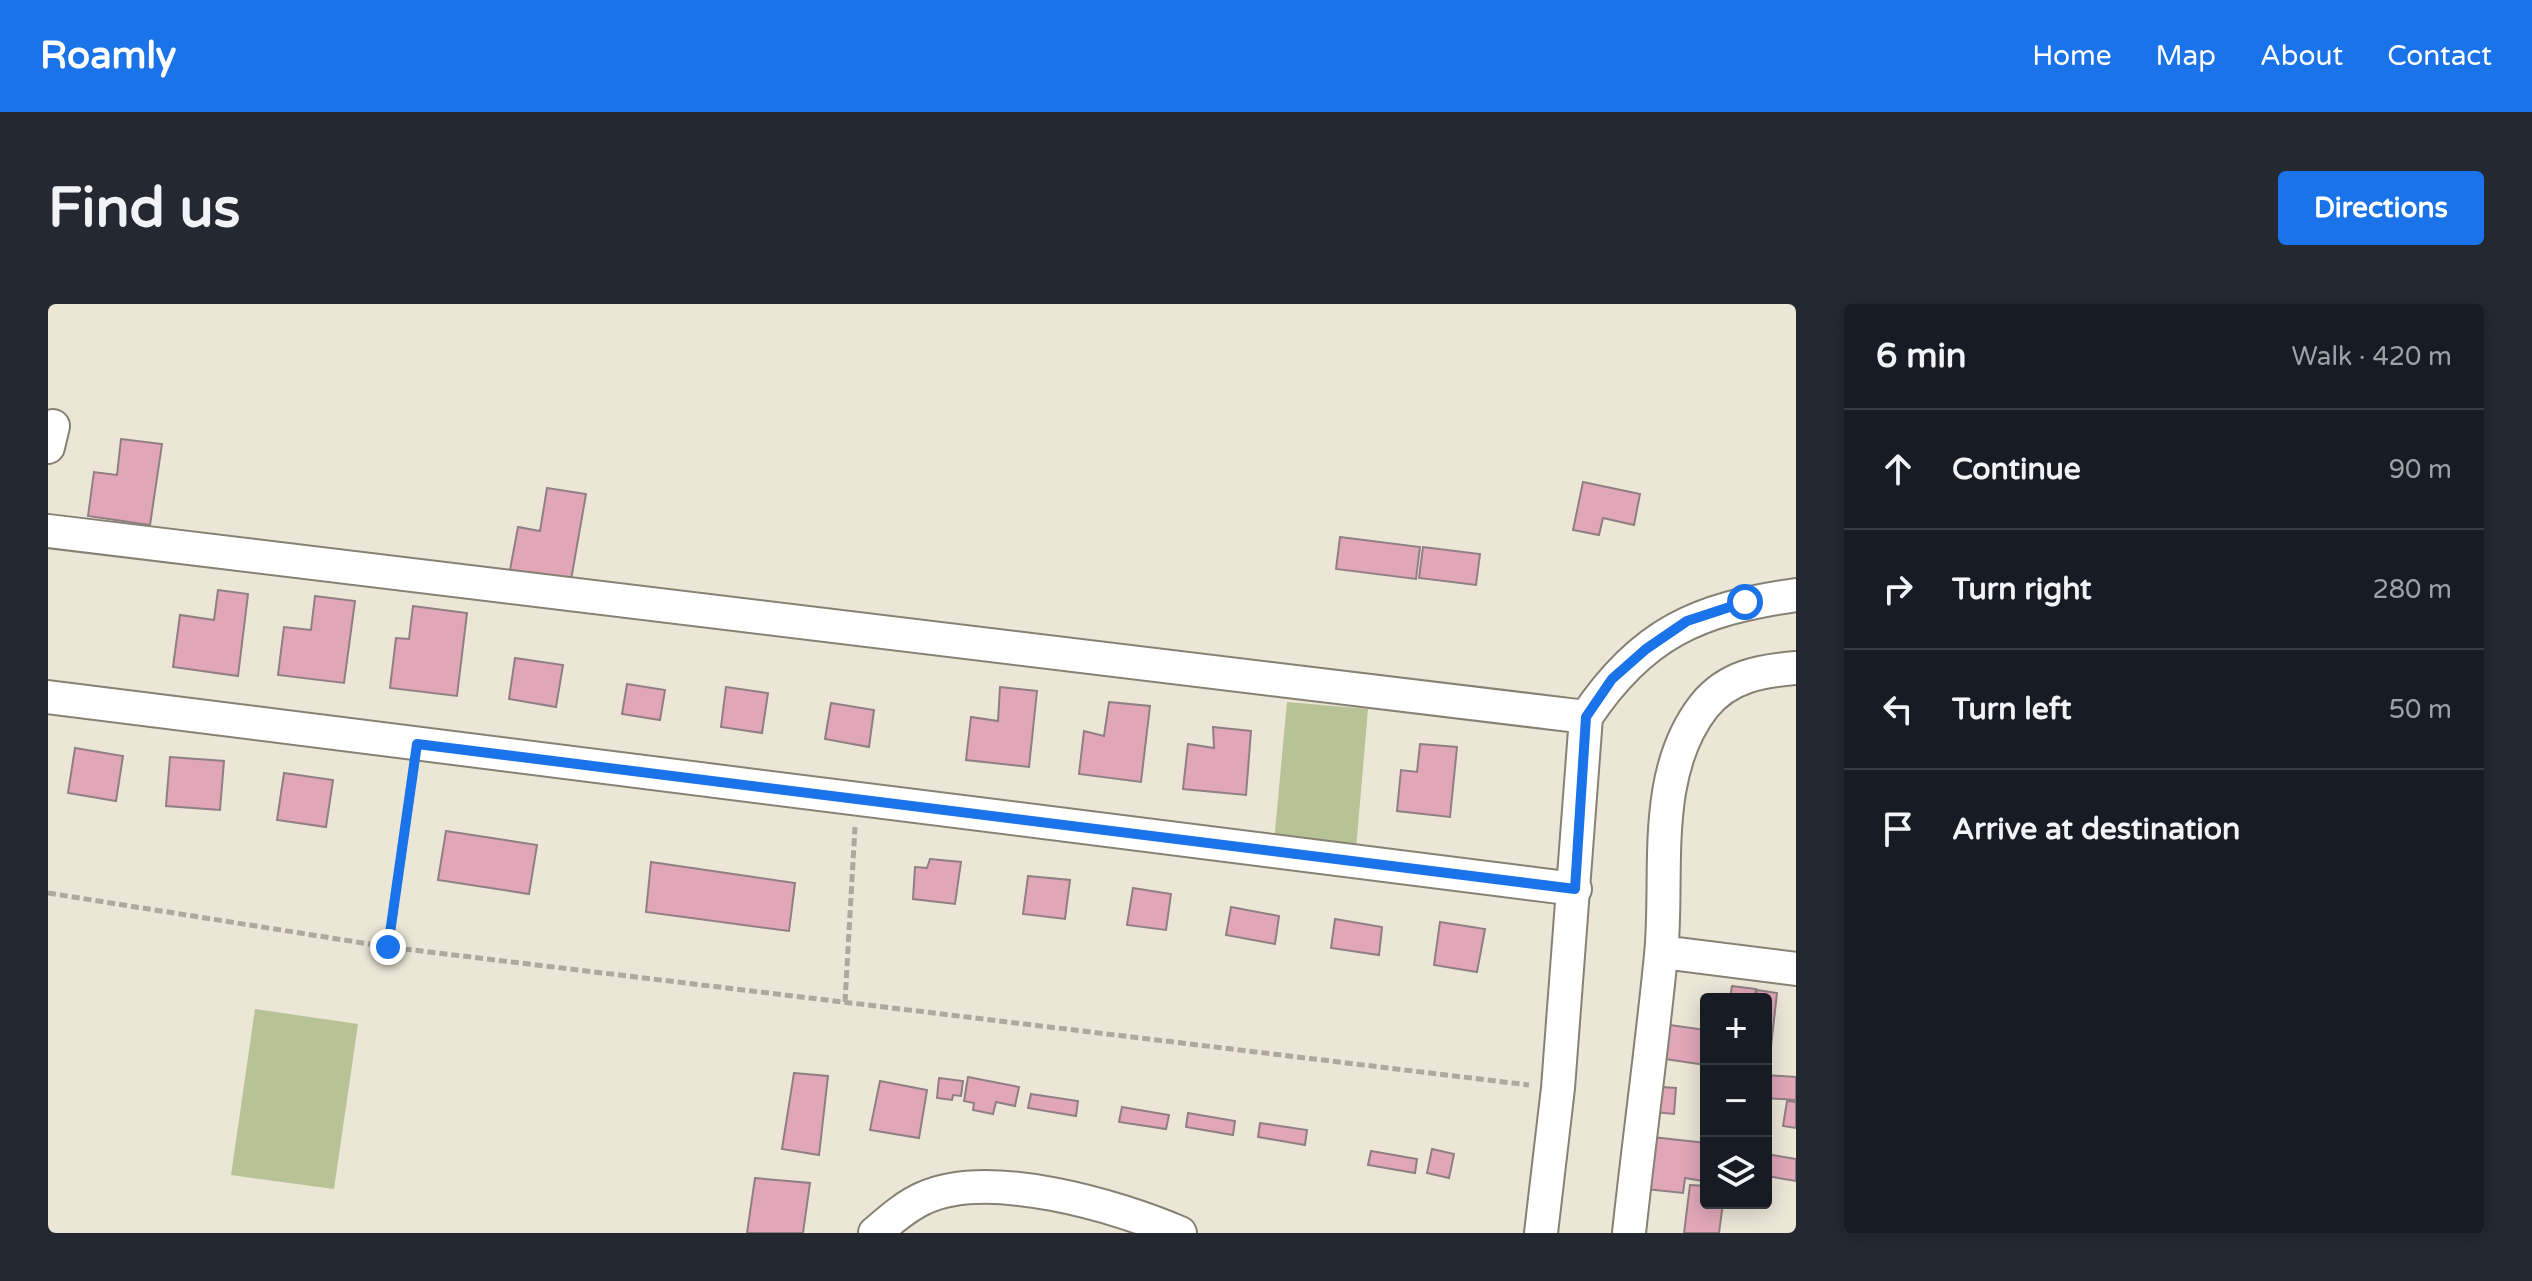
<!DOCTYPE html>
<html lang="en">
<head>
<meta charset="utf-8">
<style>
	body { margin:0; font-family:"Varela Round",sans-serif; background:#242831; color:#f1f3f6 }
	.controls { position:absolute; right:24px; bottom:24px; display:grid; overflow:hidden; border-radius:8px; box-shadow:0 4px 20px #0003 }
	.controls button { width:72px; height:72px; display:grid; place-items:center; padding:0; border:0; border-bottom:2px solid #363941; background:#171b24; color:#f1f3f6; font:40px sans-serif }
	.stop { position:absolute; width:24px; height:24px; margin:-18px; border:6px solid #1a73e8; border-radius:50%; background:#fff }
	.stop.end { background:#1a73e8; border-color:#fff; box-shadow:0 2px 8px #0008 }
	.list { margin:0; padding:0; list-style:none }
	h2 { display:flex; justify-content:space-between; align-items:center; height:104px; margin:0; padding:0 32px; font-size:34px }
	h2 small { font-size:26px; font-weight:400; color:#9ea1a6 }
	.list li { display:grid; grid-template-columns:52px 1fr auto; gap:24px; align-items:center; box-sizing:border-box; height:120px; padding:0 32px; border-top:2px solid #363941 }
	.list b { display:block; font-size:30px; white-space:nowrap }
	.list em { font-size:26px; font-style:normal; color:#9ea1a6 }
	.icon { flex:none; width:44px; height:44px; fill:none; stroke:currentColor; stroke-width:2; stroke-linecap:round; stroke-linejoin:round }
	.map { position:relative; flex:none; width:1748px; height:929px; overflow:hidden; border-radius:8px }
	header { display:flex; align-items:center; gap:48px; box-sizing:border-box; height:112px; padding:0 40px; background:#1a73e8; color:#fff }
	header strong { font-size:38px }
	nav { display:flex; gap:44px; margin-inline-start:auto; font-size:28px }
	.intro { display:flex; align-items:center; justify-content:space-between; box-sizing:border-box; height:192px; padding:0 48px }
	h1 { margin:0; font-size:56px }
	.button { padding:20px 36px; border-radius:8px; background:#1a73e8; color:#fff; font-size:28px; font-weight:700 }
	main { display:flex; gap:48px; padding:0 48px }
	aside { flex:1; background:#171b24; border-radius:8px; box-shadow:0 4px 20px #0003 }
	.map>svg:first-child { display:block }
	.green { fill:#b7c295 }
	.building { fill:#e1a7b9; stroke:#8f7f83; stroke-width:2 }
	.lines { fill:none; stroke-linecap:round; stroke-linejoin:round }
	.minor-casing { stroke:#868173; stroke-width:36 }
	.path { stroke:#aea89d; stroke-width:5; stroke-dasharray:8 4; stroke-linecap:butt }
	.minor { stroke:#fff; stroke-width:32 }
	.route { stroke:#1a73e8; stroke-width:10 }
</style>
</head>
<body>
<header>
<strong>Roamly</strong>
<nav><a>Home</a><a>Map</a><a>About</a><a>Contact</a></nav>
</header>
<div class="intro"><h1>Find us</h1><a class="button">Directions</a></div>
<main>
<div class="map">
<svg width="1748" height="929" viewBox="0 0 1748 929">
	<rect width="100%" height="100%" fill="#ece6d7"/>
	<!-- green -->
	<path class="green" d="M1239,398L1320,405L1308,545L1226,538Z
		M207,705L310,720L286,885L183,871Z"/>
	<!-- building -->
	<path class="building" d="M73,135L114,140L102,221L40,212L46,168L69,171Z
		M1535,178L1592,190L1586,221L1555,214L1551,231L1525,226Z
		M499,184L538,190L523,276L462,266L470,223L492,227Z
		M1292,233L1372,243L1368,275L1288,265Z
		M1375,243L1432,250L1428,281L1371,274Z
		M170,286L200,290L190,372L125,363L132,311L166,316Z
		M267,292L307,297L296,379L230,371L236,323L263,326Z
		M365,302L419,309L409,392L342,384L348,334L361,335Z
		M467,354L515,361L508,403L461,395Z
		M579,380L617,386L612,416L574,410Z
		M678,383L720,389L714,429L673,423Z
		M952,383L989,387L981,463L918,456L923,413L950,417Z
		M1061,398L1102,402L1093,478L1031,470L1036,427L1056,432Z
		M783,399L826,406L821,443L777,435Z
		M1165,423L1203,427L1198,491L1135,485L1140,440L1166,444Z
		M1372,440L1409,443L1402,513L1349,507L1353,466L1369,468Z
		M27,444L75,452L68,497L20,489Z
		M122,453L176,457L172,506L118,502Z
		M236,469L285,476L278,523L229,516Z
		M398,527L489,541L481,590L390,576Z
		M882,555L913,558L907,600L865,595L867,563L879,564Z
		M603,558L747,579L741,627L598,608Z
		M980,572L1022,576L1017,615L975,610Z
		M1085,584L1123,590L1118,626L1079,621Z
		M1183,603L1231,612L1227,640L1178,631Z
		M1287,615L1334,623L1331,651L1283,644Z
		M1392,618L1437,625L1429,668L1386,661Z
		M1684,682L1708,685L1707,695H1682Z
		M1709,686L1729,689L1723,742L1718,741V695H1708Z
		M1615,720L1658,726V761L1610,754Z
		M746,769L780,772L771,851L734,845Z
		M1718,771L1748,773V796L1718,794Z
		M920,773L971,783L967,802L948,798L945,810L925,806L926,799L916,797Z
		M891,774L915,777L913,792L905,791L904,796L889,794Z
		M832,777L879,786L871,834L822,826Z
		M1599,782L1628,784L1626,810L1597,807Z
		M983,790L1030,797L1028,812L980,804Z
		M1739,797L1748,798V824L1735,822Z
		M1074,803L1121,811L1118,825L1071,818Z
		M1140,809L1187,817L1185,831L1138,823Z
		M1212,819L1259,826L1257,841L1210,833Z
		M1595,832L1658,839L1655,877L1637,874L1635,889L1589,884Z
		M1384,845L1406,850L1401,874L1379,869Z
		M1323,847L1369,855L1367,869L1320,861Z
		M1718,850L1748,855V877L1718,872Z
		M707,874L762,879L755,929H699Z
		M1642,881L1658,882V899H1675L1671,929H1636Z"/>
	<g class="lines">
		<!-- minor casing -->
		<g class="minor-casing">
			<path id="minor" d="M0,143L5,122
				M0,227L1538,413
				M0,393L1527,585
				M1614,648L1748,665
				M827,929C841,917 859,901 876,894C941,864 1070,902 1132,929
				M1493,929L1510,784L1538,413C1594,329 1650,305 1748,291
				M1581,929C1591,836 1604,743 1613,651C1621,570 1602,471 1656,402C1680,372 1713,367 1748,364"/>
		</g>
		<!-- path -->
		<path class="path" d="M0,589L340,643L1481,781
			M340,643L365,466
			M797,698L807,523"/>
		<!-- minor -->
		<use href="#minor" class="minor"/>
	</g>
	<g class="lines">
		<!-- route -->
		<path class="route" d="M340,643L369,440L1527,585L1538,413L1564,375L1598,345L1639,317L1697,298"/>
	</g>
</svg>
<div class="controls">
<button>+</button>
<button>−</button>
<button><svg class="icon" aria-label="layers" viewBox="0 0 24 24"><path d="M12 4l9 5-9 5-9-5zM3 14l9 5 9-5"/></svg></button>
</div>
<div class="stop" style="left:1697px;top:298px"></div>
<div class="stop end" style="left:340px;top:643px"></div>
</div>
<aside>
<h2>6 min<small>Walk · 420 m</small></h2>
<ul class="list">
<li><svg class="icon" aria-label="ahead" viewBox="0 0 24 24"><path d="M12 20V5M6 11l6-6 6 6"/></svg><div><b>Continue</b></div><em>90 m</em></li>
<li><svg class="icon" aria-label="right" viewBox="0 0 24 24"><path d="M7 20v-9h11M14 6l5 5-5 5"/></svg><div><b>Turn right</b></div><em>280 m</em></li>
<li><svg class="icon" aria-label="left" viewBox="0 0 24 24"><path d="M17 20v-9H6M10 6l-5 5 5 5"/></svg><div><b>Turn left</b></div><em>50 m</em></li>
<li><svg class="icon" aria-label="arrive" viewBox="0 0 24 24"><path d="M6 21V4h12l-3 4 3 4H6"/></svg><div><b>Arrive at destination</b></div></li>
</ul>
</aside>
</main>
</body>
</html>
